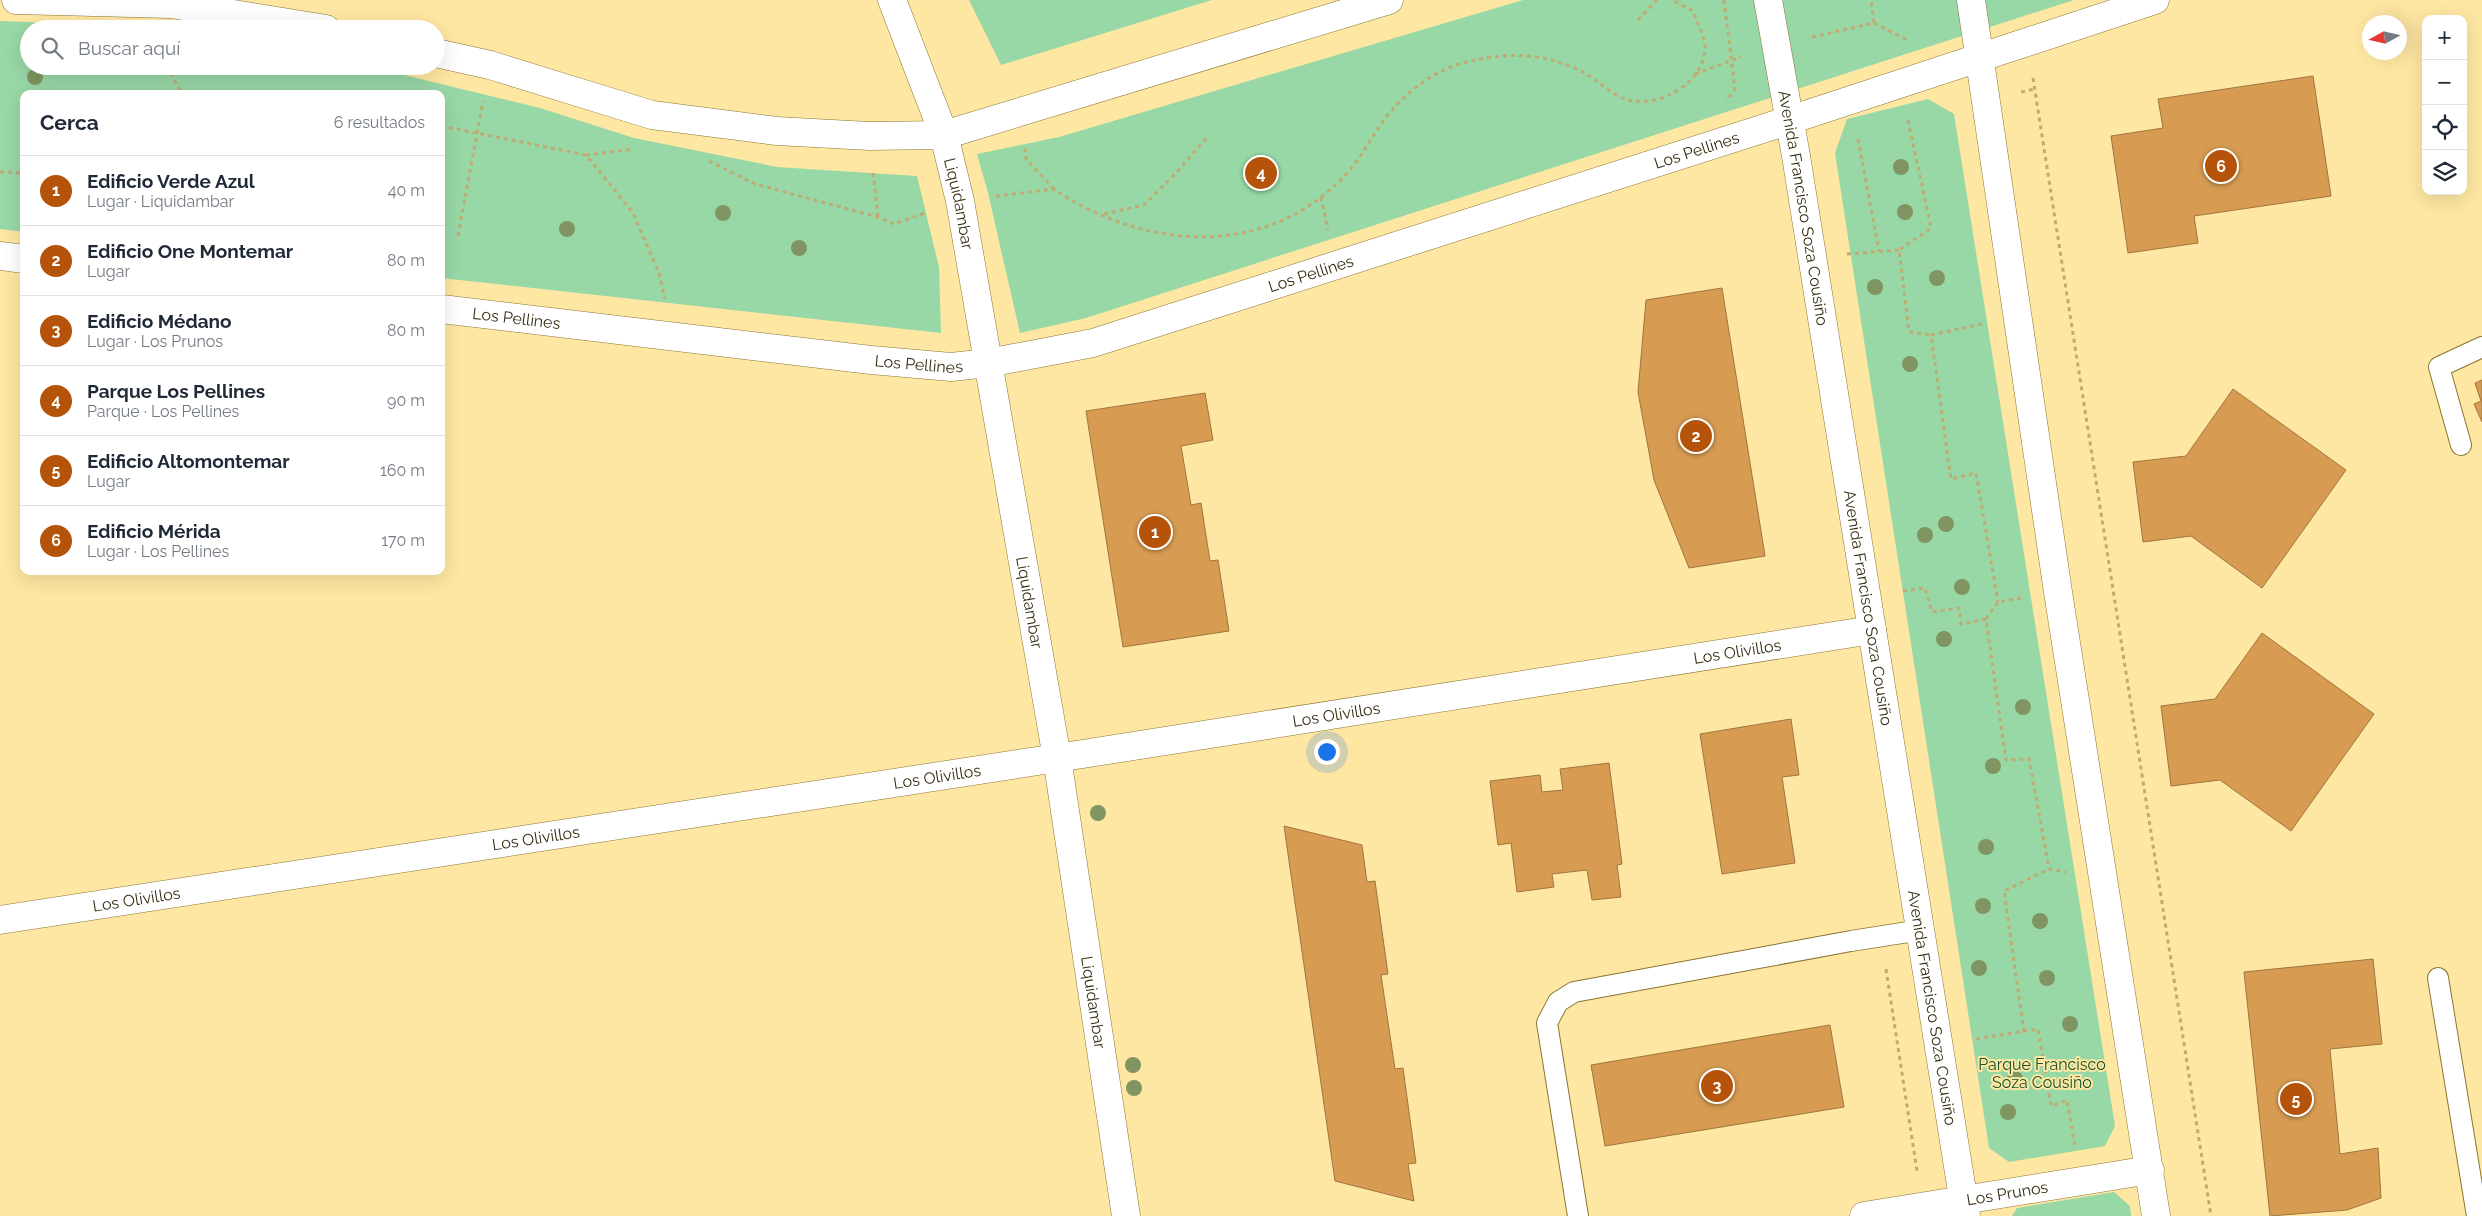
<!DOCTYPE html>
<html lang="es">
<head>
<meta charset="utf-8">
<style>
	body { margin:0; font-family:Raleway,sans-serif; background:#f2f2f3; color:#1f2937 }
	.controls { position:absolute; right:15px; top:15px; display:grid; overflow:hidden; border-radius:10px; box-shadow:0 5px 20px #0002 }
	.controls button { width:45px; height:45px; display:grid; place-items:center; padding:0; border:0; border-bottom:1px solid #e0e1e3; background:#fff; color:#1f2937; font:25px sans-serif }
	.compass { position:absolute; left:2362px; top:15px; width:45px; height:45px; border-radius:50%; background:#fff; box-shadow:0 5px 20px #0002; rotate:262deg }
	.you { position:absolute; left:1326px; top:751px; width:18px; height:18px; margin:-12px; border:4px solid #fff; border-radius:50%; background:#1a73e8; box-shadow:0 0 0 8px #1a73e833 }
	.badge { display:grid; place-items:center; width:32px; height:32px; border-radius:50%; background:#b45309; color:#fff; font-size:16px; font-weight:700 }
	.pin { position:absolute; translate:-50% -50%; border:2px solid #fff; box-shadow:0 1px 5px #0006 }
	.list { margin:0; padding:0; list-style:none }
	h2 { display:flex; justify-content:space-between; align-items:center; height:65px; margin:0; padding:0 20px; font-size:21px }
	h2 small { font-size:16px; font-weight:400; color:#747a83 }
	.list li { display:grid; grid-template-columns:32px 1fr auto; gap:15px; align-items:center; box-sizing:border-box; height:70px; padding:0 20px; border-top:1px solid #e0e1e3 }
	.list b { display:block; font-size:19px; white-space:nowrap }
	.list p { margin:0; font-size:16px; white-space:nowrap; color:#747a83 }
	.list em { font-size:16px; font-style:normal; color:#747a83 }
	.icon { flex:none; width:28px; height:28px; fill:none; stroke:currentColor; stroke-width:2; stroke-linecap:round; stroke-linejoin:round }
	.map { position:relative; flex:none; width:2482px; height:1216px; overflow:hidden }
	.search { position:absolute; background:#fff; box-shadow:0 5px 20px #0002; left:20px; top:20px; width:425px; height:55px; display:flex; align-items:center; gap:12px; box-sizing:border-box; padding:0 18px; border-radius:28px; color:#747a83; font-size:19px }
	.panel { position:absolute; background:#fff; box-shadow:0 5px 20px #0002; left:20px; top:90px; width:425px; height:485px; border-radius:10px }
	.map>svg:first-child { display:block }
	.green { fill:#98d8a7 }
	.building { fill:#d79c52; stroke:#a0753e }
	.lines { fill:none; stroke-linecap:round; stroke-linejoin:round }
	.service-casing { stroke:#8b7532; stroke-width:22 }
	.minor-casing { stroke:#8b7532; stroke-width:29 }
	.tertiary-casing { stroke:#8b7532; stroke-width:29 }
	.secondary-casing { stroke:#8b7532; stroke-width:29 }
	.path { stroke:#bfac74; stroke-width:3; stroke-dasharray:4 4; stroke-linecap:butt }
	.service { stroke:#fff; stroke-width:20 }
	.minor { stroke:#fff; stroke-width:28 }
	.tertiary { stroke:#fff; stroke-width:28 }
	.secondary { stroke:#fff; stroke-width:28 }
	.tree { fill:#809561 }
	.labels { text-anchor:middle; stroke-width:4; stroke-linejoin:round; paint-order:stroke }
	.street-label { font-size:16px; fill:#362c10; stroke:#fee7a2 }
	.park-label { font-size:16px; fill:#19522c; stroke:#fee7a2 }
</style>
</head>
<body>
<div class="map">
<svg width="2482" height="1216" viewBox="0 0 2482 1216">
	<rect width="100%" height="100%" fill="#fee7a2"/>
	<!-- green -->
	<path class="green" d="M969,0H1212L1001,65Z
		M1523,0H2074L1086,318L1020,333L988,193L977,154L1059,137Z
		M0,21L86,24L121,29H29V66H367L540,108L634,138L777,167L917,176L939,267L941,333L441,278V94H24V232L0,229Z
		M1928,99L1954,114L2115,1126L2105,1146L2009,1162L1989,1148L1835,153L1847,119Z
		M2114,1192L2130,1206L2131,1216H2012L2017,1208Z"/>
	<!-- building -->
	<path class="building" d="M2313,76L2331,196L2194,216L2198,243L2128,253L2111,136L2163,128L2158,99Z
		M1722,288L1765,556L1689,568L1654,480L1638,392L1646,300Z
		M2482,380V422L2474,404L2481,401L2475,383Z
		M2233,389L2346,470L2262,588L2191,536L2143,542L2133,462L2186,456Z
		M1205,393L1213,440L1181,446L1191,505L1201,503L1210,561L1218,560L1229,631L1123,647L1086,411Z
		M2262,633L2374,714L2291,831L2220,780L2171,786L2161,706L2215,699Z
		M1791,719L1799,775L1782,777L1795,863L1722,874L1700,734Z
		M1609,763L1622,864L1617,865L1621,897L1592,900L1587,870L1552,874L1554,887L1517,892L1511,843L1498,845L1490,781L1540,775L1542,792L1563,790L1560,769Z
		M1284,826L1362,845L1367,882L1375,881L1388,974L1381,975L1395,1069L1403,1068L1416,1163L1408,1164L1414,1201L1335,1181Z
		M2373,959L2382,1044L2330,1049L2340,1154L2378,1148L2381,1198L2347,1210L2270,1216L2244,972Z
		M1830,1025L1844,1107L1605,1146L1591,1065Z"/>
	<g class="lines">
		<!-- service casing -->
		<g class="service-casing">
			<path id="service" d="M2461,445L2439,367L2482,347
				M2438,978L2477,1216
				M1578,1216L1547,1023L1558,1002L1574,992L1851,941L1921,930"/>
		</g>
		<!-- minor casing -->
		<g class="minor-casing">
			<g id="minor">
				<path id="s1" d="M892,0L944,135L960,201L1057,758L1126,1216"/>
				<path id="s2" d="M0,920L1057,758L1872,630"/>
				<path id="s3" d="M1864,1216L2150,1170"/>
			</g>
		</g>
		<!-- tertiary casing -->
		<g class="tertiary-casing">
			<g id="tertiary">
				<path id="s4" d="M1768,0L1796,156L1966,1216"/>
				<path d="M1971,0L2058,592L2156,1216"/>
			</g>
		</g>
		<!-- secondary casing -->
		<g class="secondary-casing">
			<g id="secondary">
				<path d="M16,0L171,4L326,29"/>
				<path d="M436,53L490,65L652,115L777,131L869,136L944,135L1389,0"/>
				<path d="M0,256L24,259"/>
				<path id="s5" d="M441,309L871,360L951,367L988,363L1093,343L1790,120L2155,0"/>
			</g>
		</g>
		<!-- path -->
		<path class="path" d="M1724,0L1735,89L1726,101
			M1638,20L1657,0
			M1874,23L1909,41
			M1812,37L1874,23L1871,0
			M167,66L182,94
			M1695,74L1741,57
			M2033,78L2211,1216
			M2021,92L2035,89
			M1908,120L1931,228L1899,250L1909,332L1931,335
			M441,126L586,155L633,213L659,273L665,299
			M1858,139L1879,251
			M1025,148L1026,159L1054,189
			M586,155L633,149
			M709,161L755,184L878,217L894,224L925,213
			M0,172L24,173
			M873,173L878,217
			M996,196L1054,189C1145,251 1270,260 1348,172C1363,155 1372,136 1385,119C1403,94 1433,71 1463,63C1493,55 1524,52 1555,61C1564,64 1576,68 1585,73C1598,81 1611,94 1625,99C1658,110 1706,83 1705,46C1704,35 1696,21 1693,11L1672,0
			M1321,197L1328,230
			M1104,214L1144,205L1177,172L1209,135
			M458,236L483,101
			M1847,254L1899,250
			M1982,324L1931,335L1951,479L1976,473L1998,602
			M1903,591L1925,588L1932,612L1959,608L1961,624L1986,619L2006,760L2029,759L2049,869
			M1986,619L1998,602L2021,598
			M1886,969L1917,1171
			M2024,1032L2004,891L2049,869L2066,872
			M1976,1039L2038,1029L2051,1106L2067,1100L2075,1145"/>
		<!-- service -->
		<use href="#service" class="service"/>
		<!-- minor -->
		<use href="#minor" class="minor"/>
		<!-- tertiary -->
		<use href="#tertiary" class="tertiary"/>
		<!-- secondary -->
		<use href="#secondary" class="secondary"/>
	</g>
	<!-- trees -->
	<g class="tree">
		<circle cx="35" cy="77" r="8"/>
		<circle cx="1901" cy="167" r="8"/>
		<circle cx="1905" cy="212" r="8"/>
		<circle cx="723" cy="213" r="8"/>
		<circle cx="567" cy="229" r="8"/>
		<circle cx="799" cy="248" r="8"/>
		<circle cx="1937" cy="278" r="8"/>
		<circle cx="1875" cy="287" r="8"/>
		<circle cx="1910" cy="364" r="8"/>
		<circle cx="1946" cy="524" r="8"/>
		<circle cx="1925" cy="535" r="8"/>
		<circle cx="1962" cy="587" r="8"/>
		<circle cx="1944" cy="639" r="8"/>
		<circle cx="2023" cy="707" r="8"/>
		<circle cx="1993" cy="766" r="8"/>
		<circle cx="1098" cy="813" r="8"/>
		<circle cx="1986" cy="847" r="8"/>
		<circle cx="1983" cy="906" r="8"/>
		<circle cx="2040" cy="921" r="8"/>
		<circle cx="1979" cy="968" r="8"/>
		<circle cx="2047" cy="978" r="8"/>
		<circle cx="2070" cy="1024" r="8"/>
		<circle cx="1133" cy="1065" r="8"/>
		<circle cx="2015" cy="1079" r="8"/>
		<circle cx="1134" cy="1088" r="8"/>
		<circle cx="2008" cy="1112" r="8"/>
	</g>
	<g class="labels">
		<!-- street labels -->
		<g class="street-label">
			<text dy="6" stroke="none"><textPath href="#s5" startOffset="1291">Los Pellines</textPath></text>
			<text dy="6" stroke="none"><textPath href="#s1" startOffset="215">Liquidambar</textPath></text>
			<text dy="6" stroke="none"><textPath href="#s4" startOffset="211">Avenida Francisco Soza Cousiño</textPath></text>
			<text dy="6" stroke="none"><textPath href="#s5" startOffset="886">Los Pellines</textPath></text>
			<text dy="6" stroke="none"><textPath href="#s5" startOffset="76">Los Pellines</textPath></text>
			<text dy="6" stroke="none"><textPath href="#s5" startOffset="481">Los Pellines</textPath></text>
			<text dy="6" stroke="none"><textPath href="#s1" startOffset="620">Liquidambar</textPath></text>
			<text dy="6" stroke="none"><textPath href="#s4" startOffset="616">Avenida Francisco Soza Cousiño</textPath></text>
			<text dy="6" stroke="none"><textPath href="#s2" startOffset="1758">Los Olivillos</textPath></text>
			<text dy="6" stroke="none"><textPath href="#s2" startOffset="1352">Los Olivillos</textPath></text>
			<text dy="6" stroke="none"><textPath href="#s2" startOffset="948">Los Olivillos</textPath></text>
			<text dy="6" stroke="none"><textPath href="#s2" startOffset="542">Los Olivillos</textPath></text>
			<text dy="6" stroke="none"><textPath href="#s2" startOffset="138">Los Olivillos</textPath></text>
			<text dy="6" stroke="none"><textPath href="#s1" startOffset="1025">Liquidambar</textPath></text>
			<text dy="6" stroke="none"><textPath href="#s4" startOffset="1021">Avenida Francisco Soza Cousiño</textPath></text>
			<text dy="6" stroke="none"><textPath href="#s3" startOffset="145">Los Prunos</textPath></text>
		</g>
		<!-- park labels -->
		<g class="park-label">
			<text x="2042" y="1070">Parque Francisco<tspan x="2042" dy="18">Soza Cousiño</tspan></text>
		</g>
	</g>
</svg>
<div class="controls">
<button>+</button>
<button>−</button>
<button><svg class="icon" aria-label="locate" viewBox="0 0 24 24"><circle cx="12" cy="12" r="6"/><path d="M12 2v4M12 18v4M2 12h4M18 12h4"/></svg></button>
<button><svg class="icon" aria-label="layers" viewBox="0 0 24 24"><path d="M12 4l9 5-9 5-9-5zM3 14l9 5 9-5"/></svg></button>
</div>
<svg class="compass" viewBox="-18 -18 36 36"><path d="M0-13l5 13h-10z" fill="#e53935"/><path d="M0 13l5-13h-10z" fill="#747a83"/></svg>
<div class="you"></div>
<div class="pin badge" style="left:1155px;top:532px">1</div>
<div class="pin badge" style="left:1696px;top:436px">2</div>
<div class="pin badge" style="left:1717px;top:1086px">3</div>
<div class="pin badge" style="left:1261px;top:173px">4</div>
<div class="pin badge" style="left:2296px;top:1099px">5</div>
<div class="pin badge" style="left:2221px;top:166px">6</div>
<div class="search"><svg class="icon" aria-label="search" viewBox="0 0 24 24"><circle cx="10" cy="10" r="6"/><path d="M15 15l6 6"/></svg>Buscar aquí</div>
<section class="panel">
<h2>Cerca<small>6 resultados</small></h2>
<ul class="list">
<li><span class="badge">1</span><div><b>Edificio Verde Azul</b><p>Lugar · Liquidambar</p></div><em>40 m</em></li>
<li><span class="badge">2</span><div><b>Edificio One Montemar</b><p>Lugar</p></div><em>80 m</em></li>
<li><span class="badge">3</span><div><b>Edificio Médano</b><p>Lugar · Los Prunos</p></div><em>80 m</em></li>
<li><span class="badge">4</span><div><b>Parque Los Pellines</b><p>Parque · Los Pellines</p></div><em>90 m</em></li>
<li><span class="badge">5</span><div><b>Edificio Altomontemar</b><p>Lugar</p></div><em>160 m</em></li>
<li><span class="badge">6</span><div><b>Edificio Mérida</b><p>Lugar · Los Pellines</p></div><em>170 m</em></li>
</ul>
</section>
</div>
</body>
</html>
